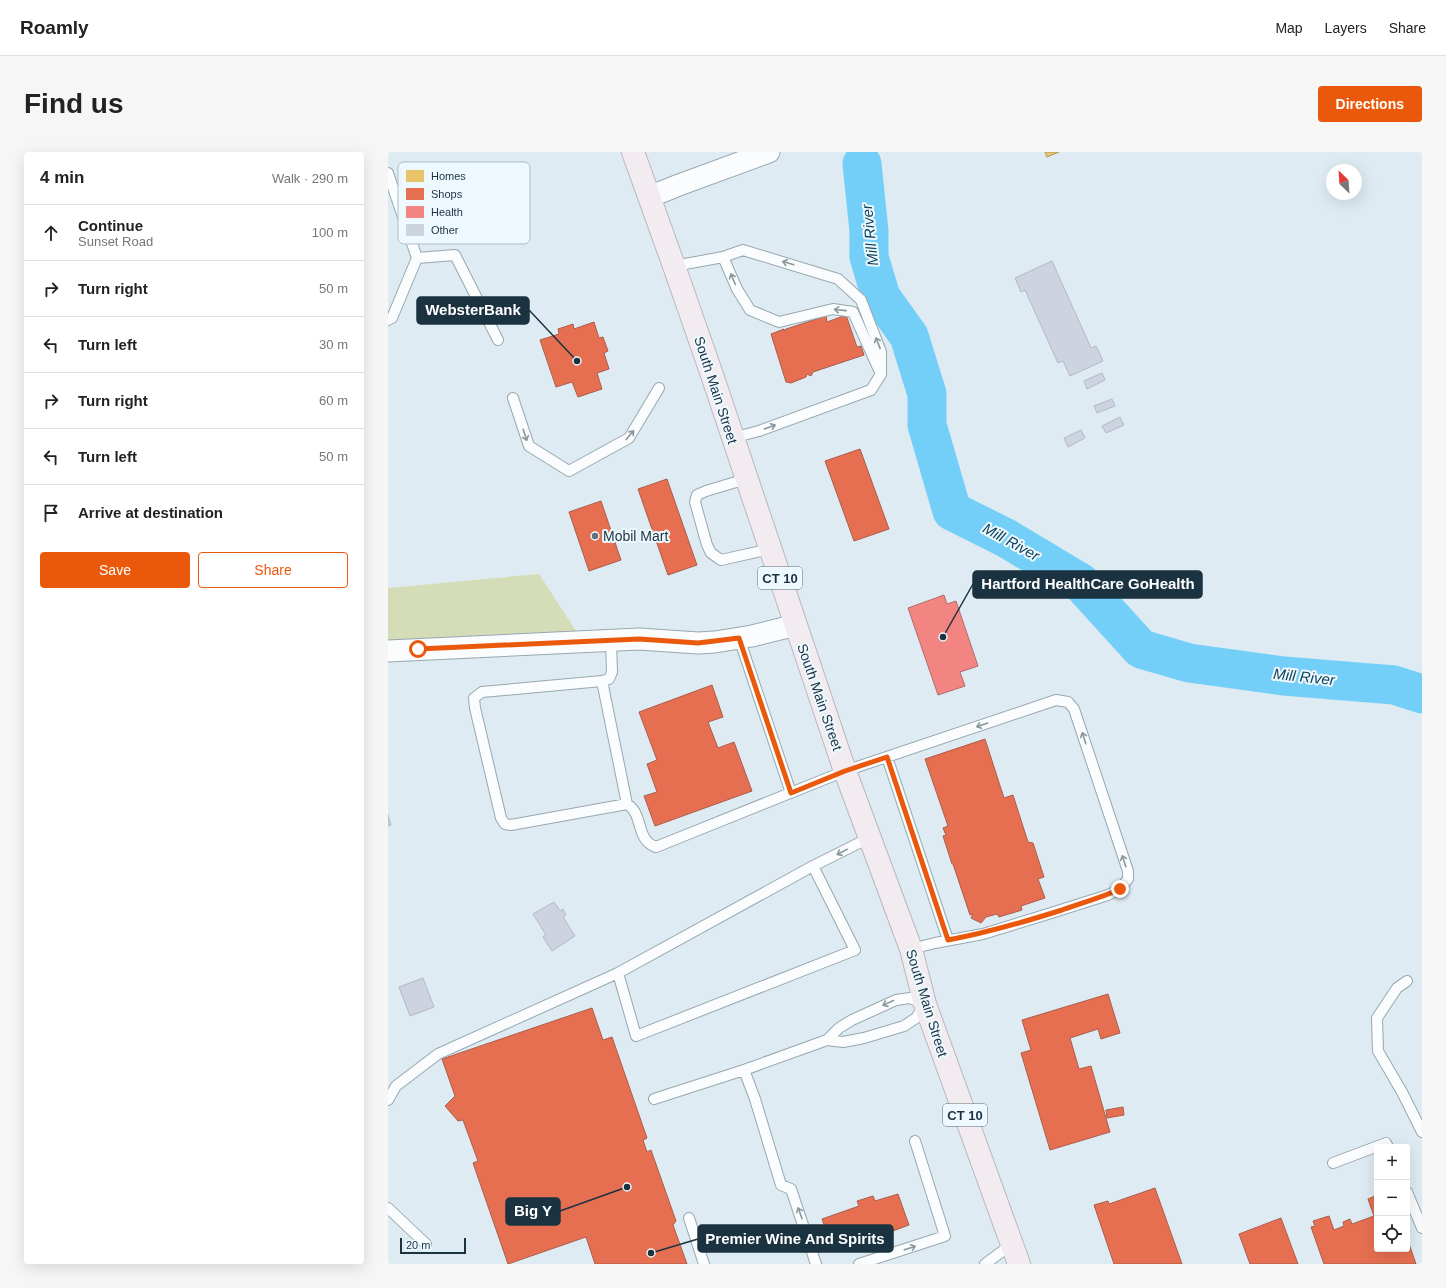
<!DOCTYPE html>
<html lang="en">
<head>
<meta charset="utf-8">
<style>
	body { margin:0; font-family:Helvetica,sans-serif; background:#f6f6f6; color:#222 }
	.controls { position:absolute; right:12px; bottom:12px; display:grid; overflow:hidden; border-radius:4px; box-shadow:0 4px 16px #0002 }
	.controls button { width:36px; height:36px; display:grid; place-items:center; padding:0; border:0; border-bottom:1px solid #e0e0e0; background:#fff; color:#222; font:20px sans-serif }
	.compass { position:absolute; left:938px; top:12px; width:36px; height:36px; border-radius:50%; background:#fff; box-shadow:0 4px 16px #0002; rotate:335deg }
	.scale { position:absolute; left:12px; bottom:10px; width:66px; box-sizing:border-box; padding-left:4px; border:2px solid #1b3340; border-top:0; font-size:11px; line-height:14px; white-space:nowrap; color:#1b3340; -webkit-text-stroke:3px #edf8ff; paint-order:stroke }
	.stop { position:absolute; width:12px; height:12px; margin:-9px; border:3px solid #ea580c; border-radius:50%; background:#fff }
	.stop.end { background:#ea580c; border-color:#fff; box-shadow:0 1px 4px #0008 }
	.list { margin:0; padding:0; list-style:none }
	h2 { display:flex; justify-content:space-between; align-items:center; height:52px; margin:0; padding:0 16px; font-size:17px }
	h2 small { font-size:13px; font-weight:400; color:#767676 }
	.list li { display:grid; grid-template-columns:26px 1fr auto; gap:12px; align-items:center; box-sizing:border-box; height:56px; padding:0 16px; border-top:1px solid #e0e0e0 }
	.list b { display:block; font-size:15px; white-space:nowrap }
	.list p { margin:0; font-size:13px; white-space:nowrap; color:#767676 }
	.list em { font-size:13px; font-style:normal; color:#767676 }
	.actions { display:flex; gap:8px; padding:12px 16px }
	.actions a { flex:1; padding:9px 0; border:1px solid #ea580c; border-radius:4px; text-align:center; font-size:14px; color:#ea580c }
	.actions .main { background:#ea580c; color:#fff }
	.icon { flex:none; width:22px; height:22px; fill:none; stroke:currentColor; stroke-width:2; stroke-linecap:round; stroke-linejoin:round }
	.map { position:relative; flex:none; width:1034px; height:1112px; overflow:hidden; border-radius:4px }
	header { display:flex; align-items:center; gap:24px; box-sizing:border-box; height:56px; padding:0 20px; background:#fff; border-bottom:1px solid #e0e0e0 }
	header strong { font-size:19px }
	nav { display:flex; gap:22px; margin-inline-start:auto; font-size:14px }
	.intro { display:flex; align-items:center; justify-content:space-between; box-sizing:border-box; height:96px; padding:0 24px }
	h1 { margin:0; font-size:28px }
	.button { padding:10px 18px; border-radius:4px; background:#ea580c; color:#fff; font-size:14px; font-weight:700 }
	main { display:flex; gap:24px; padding:0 24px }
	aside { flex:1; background:#fff; border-radius:4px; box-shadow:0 4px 16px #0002 }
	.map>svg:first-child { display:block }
	.green { fill:#d4ddb8 }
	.homes { fill:#e9c46a; stroke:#ab985d }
	.shops { fill:#e76f51; stroke:#aa5d4c }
	.health { fill:#f28482; stroke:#b26c6e }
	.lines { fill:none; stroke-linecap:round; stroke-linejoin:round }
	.river { stroke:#73cff8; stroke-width:39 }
	.building { fill:#cdd4e0; stroke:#b4b8c5 }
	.service-casing { stroke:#97a8b1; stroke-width:12 }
	.minor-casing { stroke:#97a8b1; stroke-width:23 }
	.trunk-casing { stroke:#bab7c0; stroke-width:24 }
	.service { stroke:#fafcfd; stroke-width:10 }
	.minor { stroke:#fafcfd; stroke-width:21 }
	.trunk { stroke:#f2ebf0; stroke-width:22 }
	.oneway { stroke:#8a989e }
	.route { stroke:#ea580c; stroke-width:5 }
	.poi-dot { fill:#5f737e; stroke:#edf8ff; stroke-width:1.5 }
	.labels { text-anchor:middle; stroke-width:4; stroke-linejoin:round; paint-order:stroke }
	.shield { fill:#edf8ff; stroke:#5a6e79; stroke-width:1 }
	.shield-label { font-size:13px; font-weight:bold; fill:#1b3340 }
	.street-label { font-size:14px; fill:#1b3340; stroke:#edf8ff }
	.poi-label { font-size:14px; fill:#1b3340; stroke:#edf8ff; text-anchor:start }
	.water-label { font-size:15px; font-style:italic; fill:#0f445a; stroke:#edf8ff }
	.key { fill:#edf8ff; stroke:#aebdc6; stroke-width:1 }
	.key-label { font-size:11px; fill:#1b3340 }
	.leader { fill:none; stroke:#1b3340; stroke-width:1.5 }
	.callout-dot { fill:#1b3340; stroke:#edf8ff; stroke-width:1.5 }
	.callout { fill:#1b3340; stroke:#1b3340; stroke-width:1.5 }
	.callout-label { font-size:15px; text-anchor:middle; font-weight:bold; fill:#fff }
</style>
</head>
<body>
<header>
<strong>Roamly</strong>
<nav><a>Map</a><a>Layers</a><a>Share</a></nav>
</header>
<div class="intro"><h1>Find us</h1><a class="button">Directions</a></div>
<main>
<aside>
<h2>4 min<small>Walk · 290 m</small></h2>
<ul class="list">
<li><svg class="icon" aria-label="ahead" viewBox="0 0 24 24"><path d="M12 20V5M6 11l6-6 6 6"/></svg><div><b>Continue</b><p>Sunset Road</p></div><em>100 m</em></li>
<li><svg class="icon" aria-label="right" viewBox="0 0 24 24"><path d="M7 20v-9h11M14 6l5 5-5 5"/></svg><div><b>Turn right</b></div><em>50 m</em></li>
<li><svg class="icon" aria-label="left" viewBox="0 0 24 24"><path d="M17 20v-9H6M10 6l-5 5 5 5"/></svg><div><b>Turn left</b></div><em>30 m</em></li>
<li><svg class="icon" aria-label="right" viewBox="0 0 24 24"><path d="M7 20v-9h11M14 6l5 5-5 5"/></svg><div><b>Turn right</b></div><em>60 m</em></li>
<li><svg class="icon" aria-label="left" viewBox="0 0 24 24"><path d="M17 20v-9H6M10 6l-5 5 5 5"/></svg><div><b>Turn left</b></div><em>50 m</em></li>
<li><svg class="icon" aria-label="arrive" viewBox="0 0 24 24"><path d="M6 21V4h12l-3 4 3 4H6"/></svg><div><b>Arrive at destination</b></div></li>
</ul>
<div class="actions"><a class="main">Save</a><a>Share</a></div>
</aside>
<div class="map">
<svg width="1034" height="1112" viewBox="0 0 1034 1112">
	<rect width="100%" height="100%" fill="#deebf2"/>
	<!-- green -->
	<path class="green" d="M151,422L190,482L0,491V436Z"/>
	<!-- homes -->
	<path class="homes" d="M657,0H671L659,5Z"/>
	<!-- shops -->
	<path class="shops" d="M458,163L469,195L473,194L476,203L425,220L423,224L419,222L418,225L403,231L398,230L383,182L396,177V179L398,177L438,164L439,170Z
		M206,170L211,186L215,185L220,199L216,201L221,217L209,221L214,237L190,245L184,230L168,235L152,188L171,182L170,177L185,172L186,177Z
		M472,297L501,377L466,389L437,309Z
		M279,327L309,413L280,423L250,337Z
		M213,349L233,408L201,419L181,360Z
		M324,533L335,565L320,570L330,596L346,590L364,639L267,674L256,644L269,640L259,612L269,608L251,560Z
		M597,587L616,646L625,643L640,690L645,691L656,725L650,727L657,746L633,754L634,758L611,765L609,762L598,765L593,771L583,766L585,762L582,763L565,712H564L555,684L558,683L555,676L560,674L537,607Z
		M720,842L732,881L713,887L710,877L682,886L691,917L703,914L722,980L662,998L633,901L643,898L634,868Z
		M204,856L215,888L224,885L259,986L255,988L259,1000L263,998L288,1069L285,1073L299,1112H207L198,1085L120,1112L85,1011L90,1009L75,968L70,969L57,954L67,944L54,907Z
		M735,955L736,963L719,966L718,958Z
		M767,1036L794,1112H726L706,1053L720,1049L721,1052Z
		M510,1042L521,1073L497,1082L498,1085L483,1090L482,1087L445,1099L434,1067L471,1054L469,1049L485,1044L487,1049Z
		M989,1043V1097H1019V1086L1028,1112H936L923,1075L927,1074L925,1069L941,1064L946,1078L956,1074L955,1070L962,1067L964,1072L986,1064L980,1047Z
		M893,1066L910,1112H862L851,1082Z"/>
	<!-- health -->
	<path class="health" d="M556,443L559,452L568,449L590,514L572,520L577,534L550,543L520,456Z"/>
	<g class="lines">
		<!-- river -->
		<path class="river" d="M474,12L481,79V105L493,145L521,184L539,242V273L564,359L618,386L693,431L753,497L801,511L896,524L1006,533L1034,542"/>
	</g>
	<!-- building -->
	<path class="building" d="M664,109L703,196L708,194L715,209L682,224L675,209L670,211L637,138L633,140L627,126Z
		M714,221L717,228L699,237L696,229Z
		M724,247L727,254L709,261L706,254Z
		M732,265L736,273L718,281L714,274Z
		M693,278L697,286L680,295L676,286Z
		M0,663L3,673L0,674Z
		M166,750L172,759L175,757L178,763L175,765L187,784L164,799L155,785L158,783L145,762Z
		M35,826L46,855L22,864L11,835Z"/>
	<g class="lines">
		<!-- service casing -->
		<g class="service-casing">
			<path id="service" d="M0,21L29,106L4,166L0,168
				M335,105L349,137L362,158L391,170L445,157L465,160L491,218
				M29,106L67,103L110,188
				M286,114L335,105L355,98L450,127L473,148L493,200V222L483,238L371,279L344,286
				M125,246L141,294L181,319L241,286L271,236
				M358,327L318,339L309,343L307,350L319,393L323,401L333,408L382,397
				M351,486L403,641
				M223,488L224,520L221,527L214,529L94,540L86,546L87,556L113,666L117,672L123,673L239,652C256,662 247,688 268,695L457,619L668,548L680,550L686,557L740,719V727L732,737L720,743L660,762L595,782L547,791L523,797
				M214,529L239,652
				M499,605L560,788
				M425,714L483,685
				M1019,829L1009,836L989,866L990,899L1014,940L1034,980
				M266,947L356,918
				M0,948L8,934L50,902L230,821L248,884L467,798L425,714L230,821
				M945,1011L998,991L1000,995
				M1019,1040L1034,1076
				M0,1056L38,1092
				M301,1066L316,1112
				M428,1112L403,1037L393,1033L367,947L356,918L439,888L451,876L464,868L508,848L522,846L537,852L528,866L516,874L476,886L455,890L439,888
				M471,1112L557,1084L527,989
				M597,1112L624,1092"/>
		</g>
		<!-- minor casing -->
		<g class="minor-casing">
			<path id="minor" d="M261,45L291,33L381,0
				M0,499L251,487L310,491L327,490L364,484L408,473"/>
		</g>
		<!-- trunk casing -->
		<g class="trunk-casing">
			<path id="trunk" d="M245,0L286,114L323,220L457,619L523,797L537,852L631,1112"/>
		</g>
		<!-- service -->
		<use href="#service" class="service"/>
		<!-- minor -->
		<use href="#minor" class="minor"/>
		<!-- trunk -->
		<use href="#trunk" class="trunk"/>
	</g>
	<!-- one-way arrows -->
	<defs><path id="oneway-shaft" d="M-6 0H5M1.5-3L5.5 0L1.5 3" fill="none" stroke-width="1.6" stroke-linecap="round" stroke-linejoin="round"/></defs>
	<g class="oneway">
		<use href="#oneway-shaft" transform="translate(400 111) rotate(-163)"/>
		<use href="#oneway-shaft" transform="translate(345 127) rotate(-113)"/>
		<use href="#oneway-shaft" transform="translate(452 158) rotate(-174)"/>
		<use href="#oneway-shaft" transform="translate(490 191) rotate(-111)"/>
		<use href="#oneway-shaft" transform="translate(382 275) rotate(-20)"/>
		<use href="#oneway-shaft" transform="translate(137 283) rotate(72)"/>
		<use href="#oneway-shaft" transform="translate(242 283) rotate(-50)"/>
		<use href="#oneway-shaft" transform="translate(594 573) rotate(161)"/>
		<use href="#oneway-shaft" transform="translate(696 586) rotate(-108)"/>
		<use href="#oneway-shaft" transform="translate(454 700) rotate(153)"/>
		<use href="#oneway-shaft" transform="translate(736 709) rotate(-108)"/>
		<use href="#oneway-shaft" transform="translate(500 851) rotate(155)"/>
		<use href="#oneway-shaft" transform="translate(412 1061) rotate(-110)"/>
		<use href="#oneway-shaft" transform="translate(522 1096) rotate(-18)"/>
	</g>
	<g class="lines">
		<!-- route -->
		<path class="route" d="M30,497L251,487L310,491L351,486L403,641L457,619L499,605L560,788C599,781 636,770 674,758C693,751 713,746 732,737"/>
	</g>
	<!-- markers -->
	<circle class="poi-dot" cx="207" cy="384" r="4"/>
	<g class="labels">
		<!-- shield labels -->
		<g class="shield">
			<rect x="370" y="415" width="44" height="22" rx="3"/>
			<rect x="555" y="952" width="44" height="22" rx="3"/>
		</g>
		<g class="shield-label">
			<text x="392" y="431">CT 10</text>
			<text x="577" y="968">CT 10</text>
		</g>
		<!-- street labels -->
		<g class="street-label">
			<text transform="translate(328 238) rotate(72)" y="5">South Main Street</text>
			<text transform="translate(432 545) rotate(71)" y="5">South Main Street</text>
			<text transform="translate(539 851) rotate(73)" y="5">South Main Street</text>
		</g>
		<!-- poi labels -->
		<g class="poi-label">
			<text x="215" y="389">Mobil Mart</text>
		</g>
		<!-- water labels -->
		<g class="water-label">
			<text transform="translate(482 83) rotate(-96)" y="5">Mill River</text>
			<text transform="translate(623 390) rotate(29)" y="5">Mill River</text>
			<text transform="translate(916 525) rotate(6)" y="5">Mill River</text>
		</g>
	</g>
	<!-- legend -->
	<rect x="10" y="10" width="132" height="82" rx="6" class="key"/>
	<rect x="18" y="18" width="18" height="12" fill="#e9c46a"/>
	<rect x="18" y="36" width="18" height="12" fill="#e76f51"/>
	<rect x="18" y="54" width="18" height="12" fill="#f28482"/>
	<rect x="18" y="72" width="18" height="12" fill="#cdd4e0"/>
	<g class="key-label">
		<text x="43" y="28">Homes</text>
		<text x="43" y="46">Shops</text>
		<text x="43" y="64">Health</text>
		<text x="43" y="82">Other</text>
	</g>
	<!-- callouts -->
	<path class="leader" d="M189 209L141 158M555 485L585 432M239 1035L172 1059M263 1101L310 1087"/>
	<g class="callout-dot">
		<circle cx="189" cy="209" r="4"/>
		<circle cx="555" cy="485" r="4"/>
		<circle cx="239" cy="1035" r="4"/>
		<circle cx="263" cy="1101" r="4"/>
	</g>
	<g class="callout">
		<rect x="29" y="145" width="112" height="27" rx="4"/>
		<rect x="585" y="419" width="229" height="27" rx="4"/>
		<rect x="118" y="1046" width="54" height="27" rx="4"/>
		<rect x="310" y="1073" width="195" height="27" rx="4"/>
	</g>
	<g class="callout-label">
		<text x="85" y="163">WebsterBank</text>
		<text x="700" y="437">Hartford HealthCare GoHealth</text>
		<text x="145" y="1064">Big Y</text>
		<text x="407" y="1092">Premier Wine And Spirits</text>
	</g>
</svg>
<div class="controls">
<button>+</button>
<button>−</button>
<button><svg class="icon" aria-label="locate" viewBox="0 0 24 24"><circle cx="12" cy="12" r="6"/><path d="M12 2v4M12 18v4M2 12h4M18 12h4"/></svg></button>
</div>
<svg class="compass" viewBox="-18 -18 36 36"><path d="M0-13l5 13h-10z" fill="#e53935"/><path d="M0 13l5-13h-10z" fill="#767676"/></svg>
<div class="scale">20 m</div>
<div class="stop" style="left:30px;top:497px"></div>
<div class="stop end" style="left:732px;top:737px"></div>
</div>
</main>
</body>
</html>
